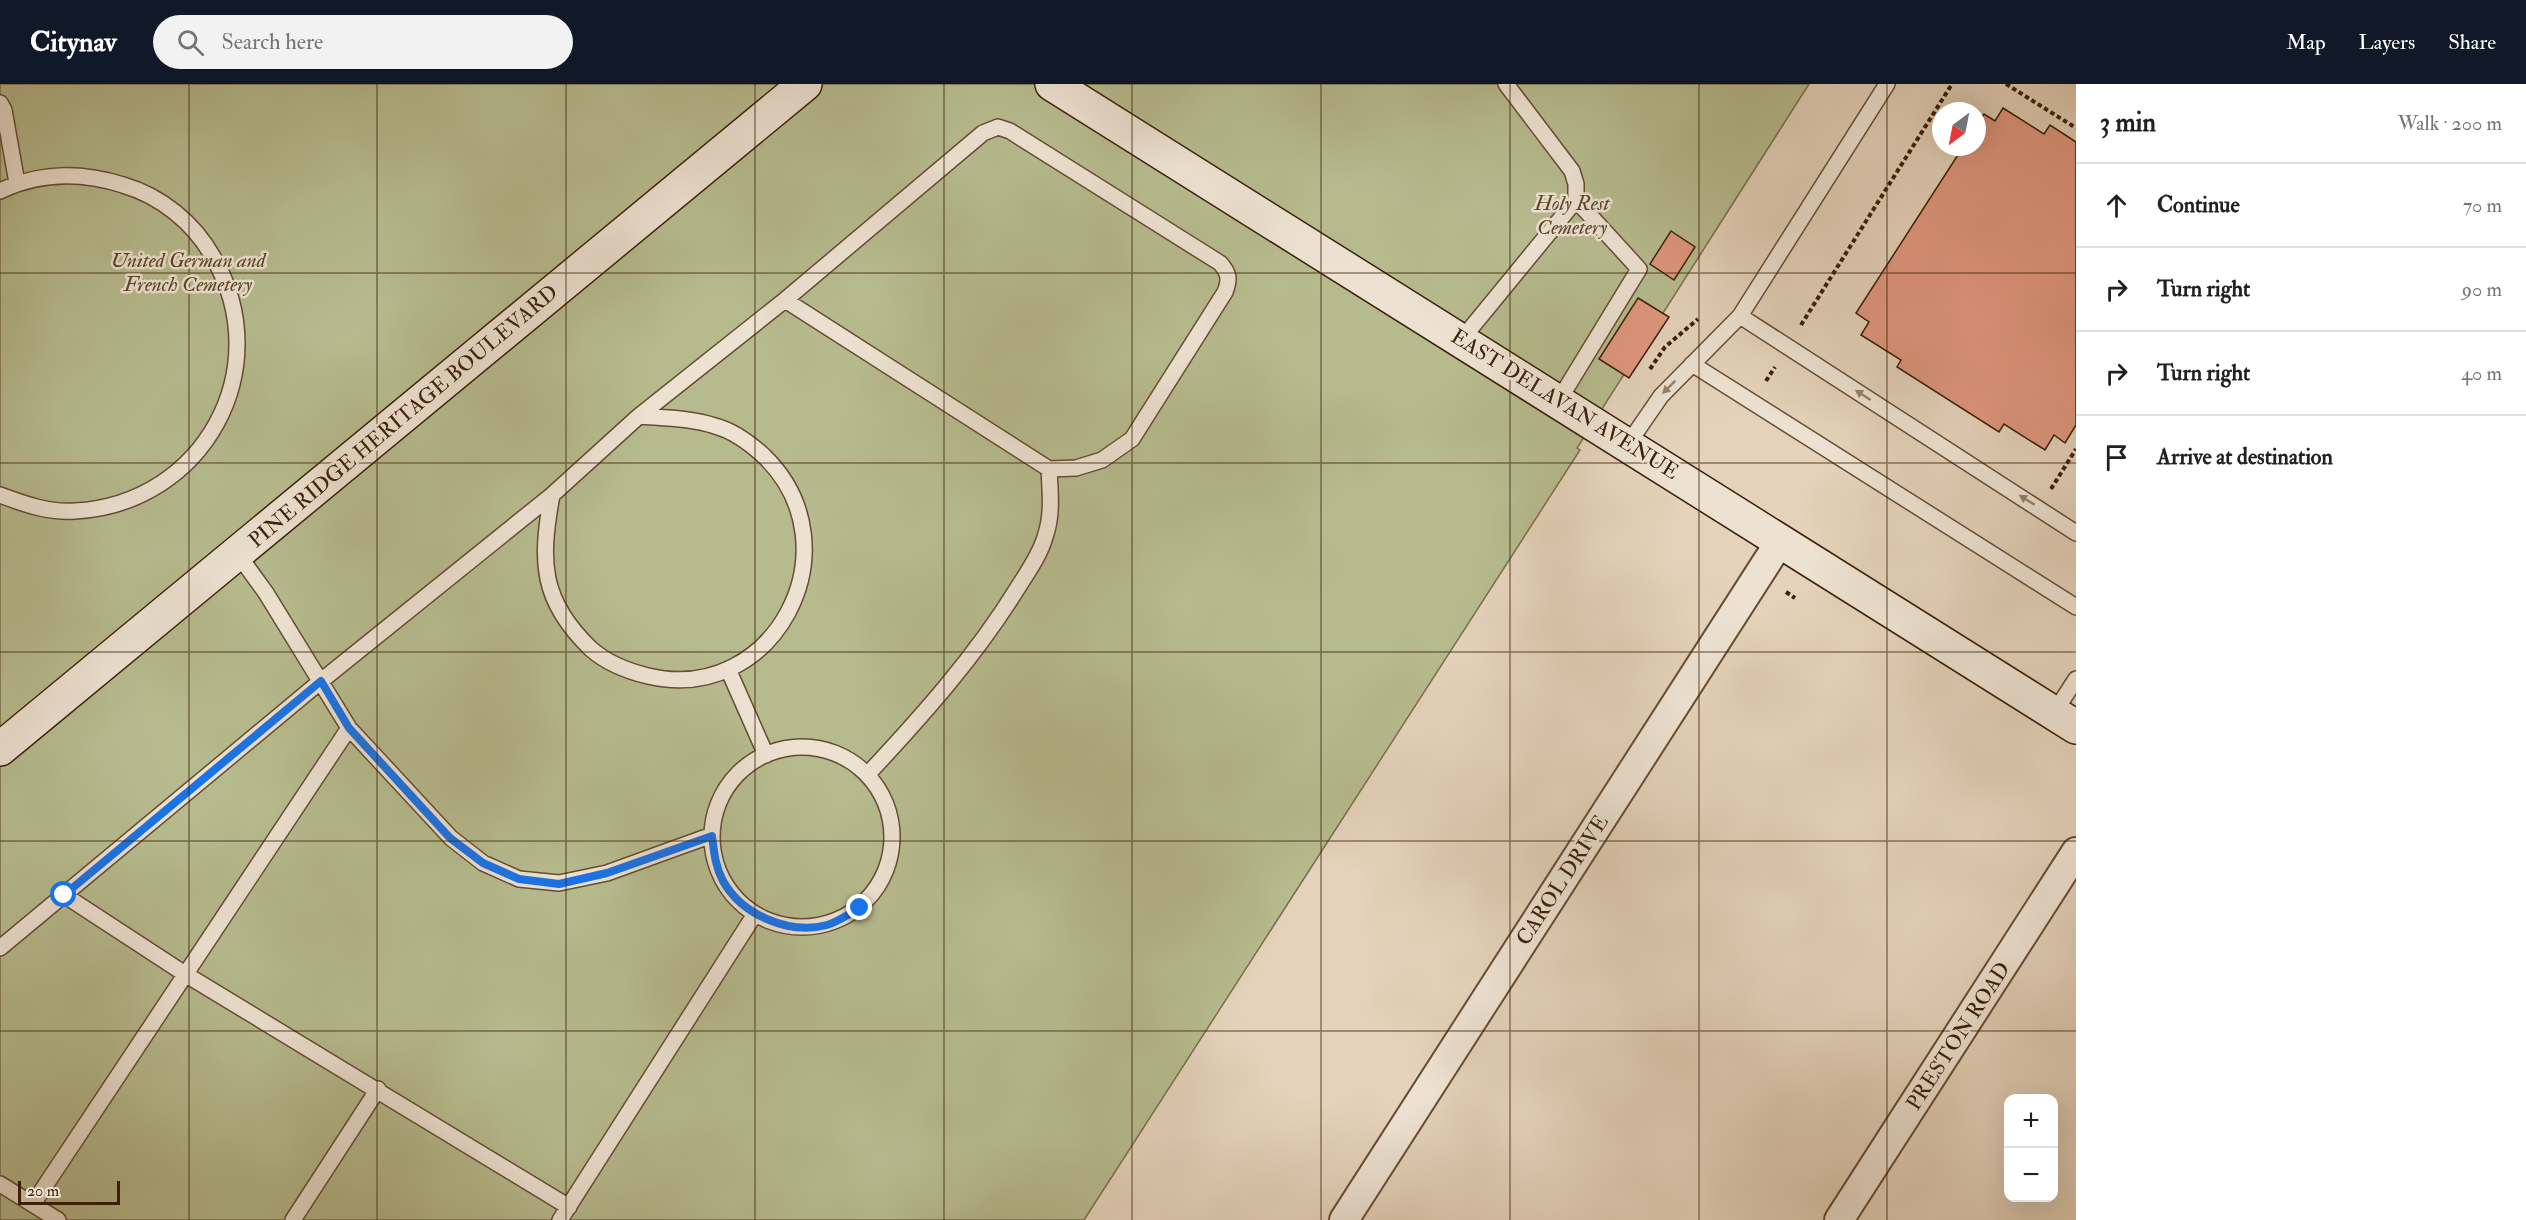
<!DOCTYPE html>
<html lang="en">
<head>
<meta charset="utf-8">
<style>
	body { margin:0; font-family:"IM FELL Double Pica",serif; background:#f2f2f2; color:#202124 }
	.controls { position:absolute; right:18px; bottom:18px; display:grid; overflow:hidden; border-radius:12px; box-shadow:0 6px 24px #0002 }
	.controls button { width:54px; height:54px; display:grid; place-items:center; padding:0; border:0; border-bottom:2px solid #e0e0e0; background:#fff; color:#202124; font:30px sans-serif }
	.compass { position:absolute; left:1932px; top:18px; width:54px; height:54px; border-radius:50%; background:#fff; box-shadow:0 6px 24px #0002; rotate:212deg }
	.scale { position:absolute; left:18px; bottom:15px; width:102px; box-sizing:border-box; padding-left:6px; border:3px solid #3d2007; border-top:0; font-size:16px; line-height:21px; white-space:nowrap; color:#3d2007; -webkit-text-stroke:4px #ede2d2; paint-order:stroke }
	.stop { position:absolute; width:18px; height:18px; margin:-14px; border:4px solid #1a73e8; border-radius:50%; background:#fff }
	.stop.end { background:#1a73e8; border-color:#fff; box-shadow:0 2px 6px #0008 }
	.list { margin:0; padding:0; list-style:none }
	h2 { display:flex; justify-content:space-between; align-items:center; height:78px; margin:0; padding:0 24px; font-size:26px }
	h2 small { font-size:20px; font-weight:400; color:#757577 }
	.list li { display:grid; grid-template-columns:39px 1fr auto; gap:18px; align-items:center; box-sizing:border-box; height:84px; padding:0 24px; border-top:2px solid #e0e0e0 }
	.list b { display:block; font-size:22px; white-space:nowrap }
	.list em { font-size:20px; font-style:normal; color:#757577 }
	.icon { flex:none; width:33px; height:33px; fill:none; stroke:currentColor; stroke-width:2; stroke-linecap:round; stroke-linejoin:round }
	.map { position:relative; flex:none; width:2076px; height:1136px; overflow:hidden }
	header { display:flex; align-items:center; gap:36px; box-sizing:border-box; height:84px; padding:0 30px; background:#111827; color:#fff }
	header strong { font-size:28px }
	nav { display:flex; gap:33px; margin-inline-start:auto; font-size:21px }
	.search { width:420px; height:54px; background:#f2f2f2; display:flex; align-items:center; gap:15px; box-sizing:border-box; padding:0 21px; border-radius:33px; color:#757577; font-size:22px }
	main { display:flex }
	aside { flex:1; background:#fff }
	.map>svg:first-child { display:block }
	.green { fill:#b6bb8e; stroke:#7a6e4a; stroke-width:1.5 }
	.building { fill:#df977f; stroke:#3d2007; stroke-width:1.5 }
	.lines { fill:none; stroke-linecap:round; stroke-linejoin:round }
	.lane-casing { stroke:#674c34; stroke-width:18 }
	.street-casing { stroke:#674c34; stroke-width:32 }
	.secondary-casing { stroke:#3d2007; stroke-width:36 }
	.path { stroke:#3d2007; stroke-width:4; stroke-dasharray:4.5 3; stroke-linecap:butt }
	.lane { stroke:#ede2d2; stroke-width:15 }
	.street { stroke:#ede2d2; stroke-width:28 }
	.secondary { stroke:#ede2d2; stroke-width:33 }
	.oneway { fill:#95816c }
	.route { stroke:#1a73e8; stroke-width:8 }
	.grid { fill:none; stroke:#3d2007; stroke-width:1.5; stroke-opacity:0.55 }
	.labels { text-anchor:middle; stroke-width:5; stroke-linejoin:round; paint-order:stroke }
	.park-label { font-size:21px; font-style:italic; fill:#5b4729; stroke:#ede2d2 }
	.street-label { font-size:21px; fill:#3d2007; stroke:#ede2d2 }
</style>
</head>
<body>
<header>
<strong>Citynav</strong>
<div class="search"><svg class="icon" aria-label="search" viewBox="0 0 24 24"><circle cx="10" cy="10" r="6"/><path d="M15 15l6 6"/></svg>Search here</div>
<nav><a>Map</a><a>Layers</a><a>Share</a></nav>
</header>
<main>
<div class="map">
<svg width="2076" height="1136" viewBox="0 0 2076 1136">
	<rect width="100%" height="100%" fill="#e4d2ba"/>
	<filter id="stains"><feTurbulence type="fractalNoise" baseFrequency=".00333" numOctaves="4"/><feColorMatrix values="0 0 0 0 .2 0 0 0 0 .09 0 0 0 0 .02 0 0 0 .5 -.17"/></filter>
	<radialGradient id="worn" r=".72"><stop offset=".6" stop-color="#630" stop-opacity="0"/><stop offset="1" stop-color="#630" stop-opacity=".3"/></radialGradient>
	<!-- green -->
	<path class="green" d="M0,0H1809L1577,364L1580,366L1084,1136H0Z"/>
	<!-- building -->
	<path class="building" d="M2003,24L2044,50L2050,41L2076,58V341L2065,359L2054,351L2045,366L2004,340L1999,348L1897,283L1901,276L1861,251L1869,238L1856,229L1963,63H1977V41L1984,30L1995,37Z
		M1671,147L1695,163L1674,196L1650,180Z
		M1638,214L1669,233L1629,294L1599,275Z"/>
	<g class="lines">
		<!-- lane casing -->
		<g class="lane-casing">
			<path id="lane" d="M0,19L4,26L17,99
				M0,107C40,88 82,88 123,101C161,112 194,139 213,173C278,284 204,420 75,427C49,429 24,420 0,411
				M785,216L1049,385
				M1740,232L2076,449
				M1462,255L1576,116V100L1572,87L1506,0
				M1692,280L2076,523
				M1559,316L1639,185L1576,116
				M1628,360L1661,312L1740,232L1887,0
				M552,411C540,477 540,516 591,565C607,579 627,587 648,592C774,622 857,464 765,373C751,360 734,347 715,342C691,334 664,334 639,332
				M237,469L266,509L349,644L451,754L483,779L519,795L559,799L607,789L712,751
				M728,585L766,671
				M2054,629L2076,595
				M712 753a90 90 0 1 1 180 0a90 90 0 1 1-180 0Z
				M64,811L185,890L569,1123
				M0,864L321,597L552,411L639,332L785,216L983,49L998,43L1010,47L1220,179C1229,189 1230,195 1225,208L1132,355L1102,376L1076,384L1049,385C1050,408 1053,430 1045,453C1040,471 1027,489 1017,505C975,573 922,632 868,690
				M0,1100L58,1136
				M33,1120L349,644
				M293,1136L378,1005
				M560,1136L755,830"/>
		</g>
		<!-- street casing -->
		<g class="street-casing">
			<path id="street" d="M1344,1136L1781,456
				M1839,1136L2076,768"/>
		</g>
		<!-- secondary casing -->
		<g class="secondary-casing">
			<path id="secondary" d="M1052,0L2076,643
				M0,665L805,0"/>
		</g>
		<!-- path -->
		<path class="path" d="M2006,0L2076,44
			M1801,241L1952,0
			M1650,285L1665,263L1698,235
			M1766,297L1775,283
			M2051,405L2076,365
			M1786,508L1795,514"/>
		<!-- lane -->
		<use href="#lane" class="lane"/>
		<!-- street -->
		<use href="#street" class="street"/>
		<!-- secondary -->
		<use href="#secondary" class="secondary"/>
	</g>
	<!-- one-way arrows -->
	<defs><path id="oneway-solid" d="M-6-.8H1V-3.2L6.5 0L1 3.2V.8H-6Z" transform="scale(1.5)"/></defs>
	<g class="oneway">
		<use href="#oneway-solid" transform="translate(1669 303) rotate(135)"/>
		<use href="#oneway-solid" transform="translate(1863 311) rotate(-147)"/>
		<use href="#oneway-solid" transform="translate(2027 416) rotate(-148)"/>
	</g>
	<g class="lines">
		<!-- route -->
		<path class="route" d="M64,811L321,597L349,644L450,754L483,779L519,795L559,800L607,789L712,752C714,767 715,782 723,797C742,831 789,851 827,841C838,838 850,829 860,824"/>
	</g>
	<!-- grid -->
	<path class="grid" d="M189,0V1136M377,0V1136M566,0V1136M755,0V1136M944,0V1136M1132,0V1136M1321,0V1136M1510,0V1136M1699,0V1136M1887,0V1136M0,189H2076M0,379H2076M0,568H2076M0,757H2076M0,947H2076"/>
	<g class="labels">
		<!-- park labels -->
		<g class="park-label">
			<text x="1572" y="126">Holy Rest<tspan x="1572" dy="24">Cemetery</tspan></text>
			<text x="188" y="183">United German and<tspan x="188" dy="24">French Cemetery</tspan></text>
		</g>
		<!-- street labels -->
		<g class="street-label">
			<text transform="translate(1565 320) rotate(32)" y="7">EAST DELAVAN AVENUE</text>
			<text transform="translate(403 332) rotate(-40)" y="7">PINE RIDGE HERITAGE BOULEVARD</text>
			<text transform="translate(1562 796) rotate(-57)" y="7">CAROL DRIVE</text>
			<text transform="translate(1958 952) rotate(-57)" y="7">PRESTON ROAD</text>
		</g>
	</g>
	<rect width="100%" height="100%" filter="url(#stains)"/>
	<rect width="100%" height="100%" fill="url(#worn)"/>
</svg>
<div class="controls">
<button>+</button>
<button>−</button>
</div>
<svg class="compass" viewBox="-18 -18 36 36"><path d="M0-13l5 13h-10z" fill="#e53935"/><path d="M0 13l5-13h-10z" fill="#757577"/></svg>
<div class="scale">20 m</div>
<div class="stop" style="left:64px;top:811px"></div>
<div class="stop end" style="left:860px;top:824px"></div>
</div>
<aside>
<h2>3 min<small>Walk · 200 m</small></h2>
<ul class="list">
<li><svg class="icon" aria-label="ahead" viewBox="0 0 24 24"><path d="M12 20V5M6 11l6-6 6 6"/></svg><div><b>Continue</b></div><em>70 m</em></li>
<li><svg class="icon" aria-label="right" viewBox="0 0 24 24"><path d="M7 20v-9h11M14 6l5 5-5 5"/></svg><div><b>Turn right</b></div><em>90 m</em></li>
<li><svg class="icon" aria-label="right" viewBox="0 0 24 24"><path d="M7 20v-9h11M14 6l5 5-5 5"/></svg><div><b>Turn right</b></div><em>40 m</em></li>
<li><svg class="icon" aria-label="arrive" viewBox="0 0 24 24"><path d="M6 21V4h12l-3 4 3 4H6"/></svg><div><b>Arrive at destination</b></div></li>
</ul>
</aside>
</main>
</body>
</html>
